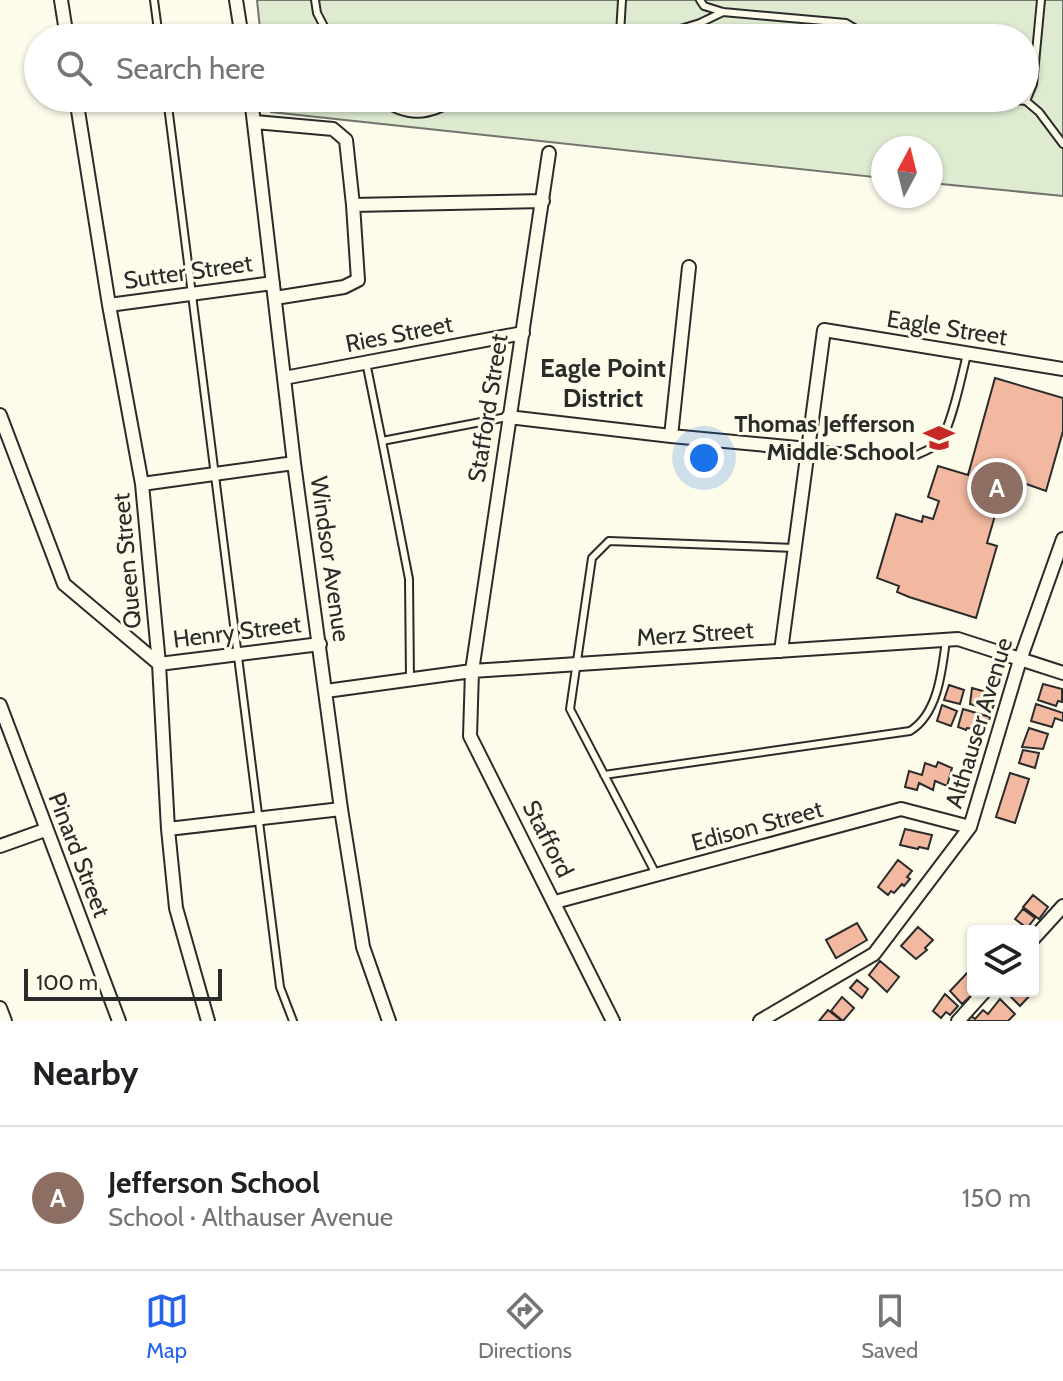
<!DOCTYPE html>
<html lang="en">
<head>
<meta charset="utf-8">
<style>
	body { margin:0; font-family:Cabin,sans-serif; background:#f6f6f6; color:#202124 }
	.controls { position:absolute; right:24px; bottom:24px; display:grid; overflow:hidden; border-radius:8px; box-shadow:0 2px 6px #0004 }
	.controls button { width:72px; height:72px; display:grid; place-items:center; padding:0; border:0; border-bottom:2px solid #e0e0e0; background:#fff; color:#202124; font:40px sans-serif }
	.compass { position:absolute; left:871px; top:136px; width:72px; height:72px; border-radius:50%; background:#fff; box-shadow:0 2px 6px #0004; rotate:7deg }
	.scale { position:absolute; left:24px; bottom:20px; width:198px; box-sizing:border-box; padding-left:8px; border:4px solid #2b2b2b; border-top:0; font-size:22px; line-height:28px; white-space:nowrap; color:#2b2b2b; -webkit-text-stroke:6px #fdfbea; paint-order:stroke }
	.you { position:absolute; left:704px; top:458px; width:28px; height:28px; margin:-20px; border:6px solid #fff; border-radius:50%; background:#1a73e8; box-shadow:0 0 0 12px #1a73e833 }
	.badge { display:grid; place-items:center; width:52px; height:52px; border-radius:50%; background:#2563eb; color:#fff; font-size:26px; font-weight:700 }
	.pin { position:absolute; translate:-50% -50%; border:4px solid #fff; box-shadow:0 2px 8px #0006 }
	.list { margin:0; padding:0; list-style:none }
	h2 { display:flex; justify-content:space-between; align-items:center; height:104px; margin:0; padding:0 32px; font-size:34px }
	h2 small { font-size:26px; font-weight:400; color:#757577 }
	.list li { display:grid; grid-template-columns:52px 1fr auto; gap:24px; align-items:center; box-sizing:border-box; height:144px; padding:0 32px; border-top:2px solid #e0e0e0 }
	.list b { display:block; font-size:30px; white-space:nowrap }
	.list p { margin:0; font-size:26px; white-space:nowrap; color:#757577 }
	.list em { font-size:26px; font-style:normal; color:#757577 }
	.icon { flex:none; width:44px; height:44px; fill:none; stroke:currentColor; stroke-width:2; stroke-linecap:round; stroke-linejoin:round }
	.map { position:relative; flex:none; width:1063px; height:1021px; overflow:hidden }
	.search { position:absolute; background:#fff; box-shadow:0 2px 6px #0004; left:24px; right:24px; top:24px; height:88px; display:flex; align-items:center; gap:20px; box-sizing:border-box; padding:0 28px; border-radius:44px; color:#757577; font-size:30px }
	.sheet { height:248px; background:#fff }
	nav { display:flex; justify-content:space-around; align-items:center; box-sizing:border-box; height:112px; border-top:2px solid #e0e0e0; background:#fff; font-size:22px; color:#757577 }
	nav a { display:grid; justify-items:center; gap:4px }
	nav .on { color:#2563eb }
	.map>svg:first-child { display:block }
	.green { fill:#deebd1; stroke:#74746e; stroke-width:2 }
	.building { fill:#f2b8a0; stroke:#2b2b2b; stroke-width:2 }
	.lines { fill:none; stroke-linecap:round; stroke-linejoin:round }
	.service-casing { stroke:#2b2b2b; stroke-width:10 }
	.minor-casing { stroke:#2b2b2b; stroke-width:16 }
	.service { stroke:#fdfbea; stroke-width:6 }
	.minor { stroke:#fdfbea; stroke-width:12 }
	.labels { text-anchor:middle; stroke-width:6; stroke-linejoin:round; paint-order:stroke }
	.street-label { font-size:24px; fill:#2b2b2b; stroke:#fdfbea }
	.poi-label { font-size:24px; font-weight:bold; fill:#2b2b2b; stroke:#fdfbea; text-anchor:end }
	.neighbourhood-label { font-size:26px; font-weight:bold; fill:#2b2b2b; stroke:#fdfbea }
</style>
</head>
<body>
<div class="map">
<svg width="1063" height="1021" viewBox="0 0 1063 1021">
	<rect width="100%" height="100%" fill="#fdfbea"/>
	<!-- green -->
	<path class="green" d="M257,0H1063V196L931,183V148H883V178L271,112L269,98H1025V38H261Z"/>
	<!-- building -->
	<path class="building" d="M995,378L1063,398V431L1046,491L1012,479L1006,496L1001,495L987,543L997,546L976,618L909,597L897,592L899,586L877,578L896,514L922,522L923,516L933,519L939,501L928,497L938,466L968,475Z
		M1043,684L1062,689V702L1058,701L1056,706L1038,700Z
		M949,685L964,690L960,704L944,700Z
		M972,688L997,695L992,710L970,704Z
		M1036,704L1063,713V721L1055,718L1052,727L1031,721Z
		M942,705L957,711L951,726L937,721Z
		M963,709L990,717L986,730L967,728L966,730L958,727Z
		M1029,728L1048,734L1043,749L1022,747Z
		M1023,750L1039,753L1035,768L1019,763Z
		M938,762L952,768L947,786L935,781L933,790L919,783L917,790L905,787L909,771L922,775L925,763L936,767Z
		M1010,773L1029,779L1015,823L996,817Z
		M905,829L932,835L928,849L919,847L918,849L900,845Z
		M898,860L912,871L907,877L910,879L904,886L902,884L894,893L891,891L888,895L878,887Z
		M1033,895L1048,907L1039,919L1023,907Z
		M1023,909L1035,918L1027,928L1015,919Z
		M857,923L867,940L836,958L826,940Z
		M918,927L933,940L925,948L927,950L916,959L901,946Z
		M880,961L899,977L887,992L869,975Z
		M969,971L973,975V991H976L962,1004L950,991Z
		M857,980L868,989L862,998L850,988Z
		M1033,989L1034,991L1020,1006L1010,996L1015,991Z
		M945,994L958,1006L950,1015L946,1012L941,1018L933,1011Z
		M842,997L854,1008L843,1021L831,1011Z
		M1000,999L1015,1014L1008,1021H967L971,1016L975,1019L983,1010L988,1014Z
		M828,1010L842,1021H819Z"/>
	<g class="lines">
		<!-- service casing -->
		<g class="service-casing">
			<path id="service" d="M154,0L159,38
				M315,0L317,13L330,38
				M700,0L704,6L723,12L846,23L863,33L866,38
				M620,34L622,0
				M560,38L677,30L700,23L723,12
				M167,98L280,987L293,1021
				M377,98C407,120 429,118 459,98
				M996,98L1026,101L1039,112L1063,144
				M1026,101L1033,84L1041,0
				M366,362L382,441
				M808,449L914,456C923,452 935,448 941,440C952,423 962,375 967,354
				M410,679L409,579L382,441L507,417
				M604,775L910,731C938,714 942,671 946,640
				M657,876L570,709L592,558L609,541L795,548"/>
		</g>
		<!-- minor casing -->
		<g class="minor-casing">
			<path id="minor" d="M61,0L67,38
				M236,0L242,38
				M76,98L109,305L142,484L159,664L168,829L176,908L208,1021
				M251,98L294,463L341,809L363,947L389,1021
				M255,122L333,129L346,140L353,205L543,201
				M549,153L472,671L470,736L613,1021
				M275,298L344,287L358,280L353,205
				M109,305L273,283
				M284,378L523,333
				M0,415L64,584L159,664L320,644
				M508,417L671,436L808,449
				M671,436L689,267
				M142,484L294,463
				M781,651L824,330L1063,369
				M326,691L472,671L958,639L1063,673
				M0,705L119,1021
				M168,829L341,809
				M0,846L45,830
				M555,902L901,809L970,827
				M1033,939L1063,906
				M0,1008L5,1021
				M760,1021L874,954L970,827L1020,660L1063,539
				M958,1021L985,991"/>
		</g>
		<!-- service -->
		<use href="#service" class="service"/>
		<!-- minor -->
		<use href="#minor" class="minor"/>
	</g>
	<!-- icons -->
	<defs>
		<g id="school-bare" transform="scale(2.4)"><path d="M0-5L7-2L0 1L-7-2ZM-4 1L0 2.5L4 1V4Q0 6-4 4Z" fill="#c62828" stroke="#fdfbea" stroke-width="2.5" paint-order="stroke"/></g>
	</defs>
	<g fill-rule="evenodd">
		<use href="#school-bare" x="939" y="438"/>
	</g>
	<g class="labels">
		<!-- street labels -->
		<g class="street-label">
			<text transform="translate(188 272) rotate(-8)" y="8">Sutter Street</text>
			<text transform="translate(947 328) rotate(9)" y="8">Eagle Street</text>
			<text transform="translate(399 334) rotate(-11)" y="8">Ries Street</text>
			<text transform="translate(488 408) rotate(-81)" y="8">Stafford Street</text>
			<text transform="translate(330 559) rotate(82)" y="8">Windsor Avenue</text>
			<text transform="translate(127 561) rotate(-95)" y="8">Queen Street</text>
			<text transform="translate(237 632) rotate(-7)" y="8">Henry Street</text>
			<text transform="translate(695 634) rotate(-4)" y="8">Merz Street</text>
			<text transform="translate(979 723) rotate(-73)" y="8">Althauser Avenue</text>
			<text transform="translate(757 826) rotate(-15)" y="8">Edison Street</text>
			<text transform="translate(548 839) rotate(63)" y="8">Stafford</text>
			<text transform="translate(79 855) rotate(69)" y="8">Pinard Street</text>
		</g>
		<!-- poi labels -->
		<g class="poi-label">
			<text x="915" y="432">Thomas Jefferson<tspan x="915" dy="28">Middle School</tspan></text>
		</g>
		<!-- neighbourhood labels -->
		<g class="neighbourhood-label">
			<text x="603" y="377">Eagle Point<tspan x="603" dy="30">District</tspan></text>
		</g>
	</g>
</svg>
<div class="controls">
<button><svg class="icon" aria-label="layers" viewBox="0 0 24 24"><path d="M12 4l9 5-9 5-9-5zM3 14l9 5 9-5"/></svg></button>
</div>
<svg class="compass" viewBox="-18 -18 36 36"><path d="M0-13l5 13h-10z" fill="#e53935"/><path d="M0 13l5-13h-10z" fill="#757577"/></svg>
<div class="scale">100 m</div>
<div class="you"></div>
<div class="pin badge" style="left:997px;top:488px;background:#8d6e63">A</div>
<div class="search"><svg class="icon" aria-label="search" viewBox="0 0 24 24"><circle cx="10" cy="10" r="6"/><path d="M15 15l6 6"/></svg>Search here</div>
</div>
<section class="sheet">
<h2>Nearby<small></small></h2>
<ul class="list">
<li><span class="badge" style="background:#8d6e63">A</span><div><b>Jefferson School</b><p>School · Althauser Avenue</p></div><em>150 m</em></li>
</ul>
</section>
<nav>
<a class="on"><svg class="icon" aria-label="map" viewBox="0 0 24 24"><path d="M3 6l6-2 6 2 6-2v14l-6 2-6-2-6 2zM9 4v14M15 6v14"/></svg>Map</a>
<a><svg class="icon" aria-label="directions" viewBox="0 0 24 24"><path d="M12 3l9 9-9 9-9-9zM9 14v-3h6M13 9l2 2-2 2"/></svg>Directions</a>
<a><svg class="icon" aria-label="saved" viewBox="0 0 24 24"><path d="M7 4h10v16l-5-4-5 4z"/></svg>Saved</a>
</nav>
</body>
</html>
